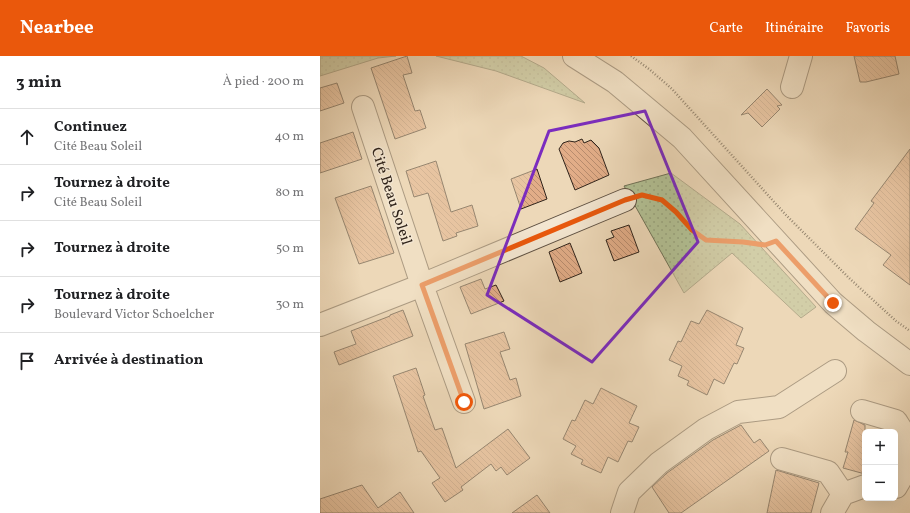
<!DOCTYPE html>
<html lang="fr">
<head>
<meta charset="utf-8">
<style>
	body { margin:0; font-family:Vollkorn,serif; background:#f6f6f6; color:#202124 }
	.controls { position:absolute; right:12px; bottom:12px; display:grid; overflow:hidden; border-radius:6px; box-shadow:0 4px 16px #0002 }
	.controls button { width:36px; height:36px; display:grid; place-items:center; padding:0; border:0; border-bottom:1px solid #e0e0e0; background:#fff; color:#202124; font:20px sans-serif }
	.stop { position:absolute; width:12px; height:12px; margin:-9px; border:3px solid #ea580c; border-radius:50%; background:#fff }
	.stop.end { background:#ea580c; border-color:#fff; box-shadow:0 1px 4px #0008 }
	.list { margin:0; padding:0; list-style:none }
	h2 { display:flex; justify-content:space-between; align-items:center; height:52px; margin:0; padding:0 16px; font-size:17px }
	h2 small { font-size:13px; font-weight:400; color:#757577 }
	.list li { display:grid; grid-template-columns:26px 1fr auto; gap:12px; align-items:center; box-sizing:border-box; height:56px; padding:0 16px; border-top:1px solid #e0e0e0 }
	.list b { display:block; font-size:15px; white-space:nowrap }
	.list p { margin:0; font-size:13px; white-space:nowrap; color:#757577 }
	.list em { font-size:13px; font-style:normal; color:#757577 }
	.icon { flex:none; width:22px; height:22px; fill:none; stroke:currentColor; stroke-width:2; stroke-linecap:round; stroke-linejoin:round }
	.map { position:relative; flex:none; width:590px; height:457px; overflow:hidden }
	header { display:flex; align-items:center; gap:24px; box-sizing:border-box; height:56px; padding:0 20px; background:#ea580c; color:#fff }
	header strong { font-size:19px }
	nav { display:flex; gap:22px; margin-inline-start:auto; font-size:14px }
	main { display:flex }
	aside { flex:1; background:#fff }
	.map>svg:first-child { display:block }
	.grass { fill:url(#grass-dots); stroke:#707257 }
	.building { fill:url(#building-back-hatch); stroke:#2f231a }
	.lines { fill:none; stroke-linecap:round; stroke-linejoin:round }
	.minor-casing { stroke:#5e5042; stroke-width:24 }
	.path { stroke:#2f231a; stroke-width:2.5; stroke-dasharray:1 2; stroke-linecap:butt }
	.minor { stroke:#f3e6d1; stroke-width:22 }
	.route { stroke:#ea580c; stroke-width:5 }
	.marked { fill:none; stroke:#7b2cbf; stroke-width:3; stroke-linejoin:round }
	.labels { text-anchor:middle; stroke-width:3; stroke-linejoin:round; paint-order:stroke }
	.street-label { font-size:15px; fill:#2f231a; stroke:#f3e6d1 }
</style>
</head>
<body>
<header>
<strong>Nearbee</strong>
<nav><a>Carte</a><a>Itinéraire</a><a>Favoris</a></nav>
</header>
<main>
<aside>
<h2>3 min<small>À pied · 200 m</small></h2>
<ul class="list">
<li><svg class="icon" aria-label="ahead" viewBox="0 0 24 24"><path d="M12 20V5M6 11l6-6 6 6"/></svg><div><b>Continuez</b><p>Cité Beau Soleil</p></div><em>40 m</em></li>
<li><svg class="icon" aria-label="right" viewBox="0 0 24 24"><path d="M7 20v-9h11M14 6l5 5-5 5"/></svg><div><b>Tournez à droite</b><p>Cité Beau Soleil</p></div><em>80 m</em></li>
<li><svg class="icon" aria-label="right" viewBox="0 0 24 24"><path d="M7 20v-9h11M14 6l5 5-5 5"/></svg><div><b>Tournez à droite</b></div><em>50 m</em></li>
<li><svg class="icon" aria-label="right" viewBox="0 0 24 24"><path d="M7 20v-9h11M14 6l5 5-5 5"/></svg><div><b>Tournez à droite</b><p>Boulevard Victor Schoelcher</p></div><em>30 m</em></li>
<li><svg class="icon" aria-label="arrive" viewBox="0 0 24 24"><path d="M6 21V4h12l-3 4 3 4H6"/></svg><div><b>Arrivée à destination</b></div></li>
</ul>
</aside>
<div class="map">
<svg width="590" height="457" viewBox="0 0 590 457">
	<defs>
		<pattern id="grass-dots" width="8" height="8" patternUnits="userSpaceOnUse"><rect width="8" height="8" fill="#b2c094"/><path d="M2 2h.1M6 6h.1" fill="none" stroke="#99a57f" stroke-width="1.8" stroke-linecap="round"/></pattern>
		<pattern id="building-back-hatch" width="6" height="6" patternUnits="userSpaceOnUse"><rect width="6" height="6" fill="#e2ad88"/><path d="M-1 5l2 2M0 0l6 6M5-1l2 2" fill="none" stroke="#b88c6e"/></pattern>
	</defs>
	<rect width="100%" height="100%" fill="#edd8b8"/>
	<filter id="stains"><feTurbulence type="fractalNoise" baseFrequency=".005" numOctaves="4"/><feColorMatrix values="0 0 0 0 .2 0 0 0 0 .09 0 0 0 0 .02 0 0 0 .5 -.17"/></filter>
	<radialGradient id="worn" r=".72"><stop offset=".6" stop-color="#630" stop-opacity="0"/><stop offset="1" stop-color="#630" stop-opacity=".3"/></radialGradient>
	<!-- grass -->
	<path class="grass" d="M0,0H76L58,2L0,20Z
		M116,0H201L224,12L265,47L176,15Z
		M351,117L420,168L496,251L481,262L412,197L364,237L304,130Z"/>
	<!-- building -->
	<path class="building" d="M87,0L92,17L83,19L95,55L100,54L106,72L75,83L51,12Z
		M534,0H575L579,18L546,26H540Z
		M17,27L24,47L0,55V32Z
		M447,33L462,49L457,50L460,53L442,71L428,57L421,59Z
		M33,76L42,103L0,117V87Z
		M262,83L264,87L271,84L279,92L289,119L255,134L239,93L243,87L249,85L255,86Z
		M590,93V229L563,209L571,199L535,173L554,147L551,145Z
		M116,105L131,156L152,149L158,170L136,177L137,180L123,185L108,137L94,141L86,115Z
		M217,113L227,143L201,153L191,123Z
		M51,130L74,197L39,208L15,142Z
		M309,169L319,196L294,205L286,184L294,181L291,175Z
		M250,187L262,217L240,226L229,196Z
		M161,223L165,233L176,229L184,245L151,258L140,231Z
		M83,254L93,280L19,309L14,296L36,288L31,275L70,260V259Z
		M387,254L423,272L416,289L424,292L417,308L414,307L404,328L394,323L387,339L367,329L369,325L358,320L362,310L349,304L358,285L361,286L371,265L379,268Z
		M184,276L190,293L180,296L190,324L196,322L201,340L164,353L145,288Z
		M96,312L105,339L103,340L115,374L122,372L136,412L188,373L210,402L187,419L181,411L176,415L171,408L141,431L143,434L125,446L112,427L120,422L101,395L98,396L73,320Z
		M281,332L317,350L309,367L319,371L312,386L308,385L298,406L288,401L281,417L261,408L263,404L251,398L256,390L243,383L252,364L255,365L265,344L273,348Z
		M534,364L545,369V418L523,412L528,396H525Z
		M421,369L434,387L440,383L449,395L361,457H349L332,431L347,417L393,384Z
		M456,414L499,427L491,457H447Z
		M42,429L58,452L80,436L94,457H0V443Z
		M217,439L230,457H192Z"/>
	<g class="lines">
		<!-- minor casing -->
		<g class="minor-casing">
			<path id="minor" d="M254,0L295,26L362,82L513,247L546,275L590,308
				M472,31L481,0
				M43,51L102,229L144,346
				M0,269L92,233L305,144
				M542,355L576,365L588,384L584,417L576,431
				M462,403L508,416L523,438
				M302,457L309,436L339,407L386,373L418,356L459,351L515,315
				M512,457L523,438L545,430"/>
		</g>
		<!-- path -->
		<path class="path" d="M311,0L329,13L352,33L465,158L529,222L576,265L590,275
			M324,139L342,144L356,156L372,174L386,184L429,186"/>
		<!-- minor -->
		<use href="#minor" class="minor"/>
	</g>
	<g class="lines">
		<!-- route -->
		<path class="route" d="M144,346L102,229L305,144L322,139L342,144L356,156L372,174L386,184L423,186L445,189L456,185L513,247"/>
	</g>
	<!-- marked area -->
	<path d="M0 0H590V457H0ZM325,55L378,186L272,306L167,239L229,75Z" fill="#edd8b8" fill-opacity=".55" fill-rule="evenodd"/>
	<path class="marked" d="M325,55L378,186L272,306L167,239L229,75Z"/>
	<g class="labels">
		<!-- street labels -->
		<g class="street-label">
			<text transform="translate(72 140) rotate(72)" y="5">Cité Beau Soleil</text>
		</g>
	</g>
	<rect width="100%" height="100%" filter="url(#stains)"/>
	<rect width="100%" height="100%" fill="url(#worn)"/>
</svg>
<div class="controls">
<button>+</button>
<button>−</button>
</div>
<div class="stop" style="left:144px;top:346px"></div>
<div class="stop end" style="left:513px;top:247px"></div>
</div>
</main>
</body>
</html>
